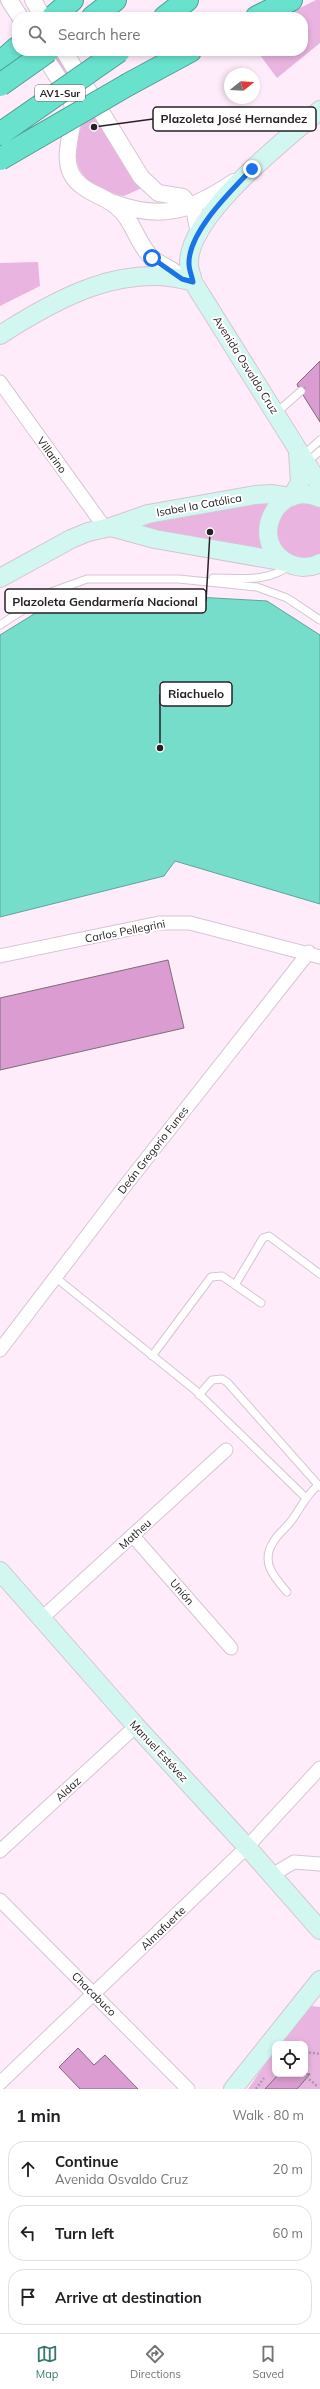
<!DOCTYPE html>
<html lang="en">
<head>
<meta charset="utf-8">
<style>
	body { margin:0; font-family:Mulish,sans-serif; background:#f2f2f2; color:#202124 }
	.controls { position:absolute; right:12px; bottom:12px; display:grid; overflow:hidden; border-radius:8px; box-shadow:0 2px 6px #0003 }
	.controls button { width:36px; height:36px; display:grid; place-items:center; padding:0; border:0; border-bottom:1px solid #e0e0e0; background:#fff; color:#202124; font:20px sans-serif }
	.compass { position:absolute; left:224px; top:68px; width:36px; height:36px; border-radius:50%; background:#fff; box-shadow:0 2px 6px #0003; rotate:72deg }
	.stop { position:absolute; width:12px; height:12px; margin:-9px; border:3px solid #1a73e8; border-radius:50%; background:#fff }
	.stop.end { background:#1a73e8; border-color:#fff; box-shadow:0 1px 4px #0008 }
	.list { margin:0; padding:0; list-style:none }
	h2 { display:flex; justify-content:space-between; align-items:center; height:52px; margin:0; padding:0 16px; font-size:17px }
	h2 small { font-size:13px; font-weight:400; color:#757577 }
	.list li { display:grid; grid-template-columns:26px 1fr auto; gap:12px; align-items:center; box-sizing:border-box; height:56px; margin:0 8px 8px; padding:0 8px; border:1px solid #e0e0e0; border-radius:16px }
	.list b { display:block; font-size:15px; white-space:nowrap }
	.list p { margin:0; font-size:13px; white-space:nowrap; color:#757577 }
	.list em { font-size:13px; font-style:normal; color:#757577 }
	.icon { flex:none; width:22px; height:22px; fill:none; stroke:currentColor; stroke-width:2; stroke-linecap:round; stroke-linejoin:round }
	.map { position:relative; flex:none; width:320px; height:2089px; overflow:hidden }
	.search { position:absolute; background:#fff; box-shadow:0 2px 6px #0003; left:12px; right:12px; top:12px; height:44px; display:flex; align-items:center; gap:10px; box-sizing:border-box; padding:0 14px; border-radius:16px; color:#757577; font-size:15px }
	.sheet { height:244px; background:#fff }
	nav { display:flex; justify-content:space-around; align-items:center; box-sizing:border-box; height:56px; border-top:1px solid #e0e0e0; background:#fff; font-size:11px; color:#757577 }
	nav a { display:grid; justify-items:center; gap:2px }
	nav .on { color:#35796e }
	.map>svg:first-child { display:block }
	.green { fill:#e9b5e0 }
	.water { fill:#76ddca; stroke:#5ea499 }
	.building { fill:#db9dd1; stroke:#7b6c78 }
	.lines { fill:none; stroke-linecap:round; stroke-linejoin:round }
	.service-casing { stroke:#d6c5d3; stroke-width:9 }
	.minor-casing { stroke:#d6c5d3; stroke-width:15 }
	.tertiary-casing { stroke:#d6c5d3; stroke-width:18 }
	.secondary-casing { stroke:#d6c5d3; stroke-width:20 }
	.motorway-casing { stroke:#519e93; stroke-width:24 }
	.path { stroke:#a89ba6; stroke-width:2.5; stroke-dasharray:2 2; stroke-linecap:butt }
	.service { stroke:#fff; stroke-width:7 }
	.minor { stroke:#fff; stroke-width:13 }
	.tertiary { stroke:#fff; stroke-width:16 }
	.secondary { stroke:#d2f6f0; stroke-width:18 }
	.motorway { stroke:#68e2cd; stroke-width:22 }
	.motorway-bridge-casing { stroke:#519e93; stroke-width:24; stroke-linecap:butt }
	.motorway-bridge { stroke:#68e2cd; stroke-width:22 }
	.route { stroke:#1a73e8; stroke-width:5 }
	.labels { text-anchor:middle; stroke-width:4; stroke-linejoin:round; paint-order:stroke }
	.shield { fill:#fff; stroke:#686367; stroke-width:1 }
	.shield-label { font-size:10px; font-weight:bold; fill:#272026 }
	.street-label { font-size:11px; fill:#272026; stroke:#fff }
	.leader { fill:none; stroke:#272026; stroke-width:1.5 }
	.callout-dot { fill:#272026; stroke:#fff; stroke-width:1.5 }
	.callout { fill:#fff; stroke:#272026; stroke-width:1.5 }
	.callout-label { font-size:12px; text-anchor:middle; font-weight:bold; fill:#272026 }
</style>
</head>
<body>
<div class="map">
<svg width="320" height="2089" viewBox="0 0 320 2089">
	<rect width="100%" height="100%" fill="#feecfb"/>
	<!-- green -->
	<path class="green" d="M316,0H320V43L277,78L257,51H303V17H282Z
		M50,51H59L144,187L124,196C91,189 68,172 78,136C82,122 86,119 82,103C78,90 58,64 50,51Z
		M38,262L40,286L0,306V263Z
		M277,501L272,555L135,526L268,502Z
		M304,502L320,507V555C316,556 310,560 305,560C276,562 267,521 289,506C293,504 300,503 304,502Z
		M311,2006L320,2007V2089H248L275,2050V2074H305V2044H279L306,2008Z"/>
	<!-- water -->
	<path class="water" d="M73,590L267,601L320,635V904L175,861L164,876L0,917V635Z"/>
	<!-- building -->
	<path class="building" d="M320,361V422L303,395L305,388L298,387L297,384Z
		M168,960L184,1028L0,1070V998Z
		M78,2048L94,2065L105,2055L138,2089H80L59,2067Z
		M279,2074H310L297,2089H265Z"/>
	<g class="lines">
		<!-- service casing -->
		<g class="service-casing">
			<path id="service" d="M276,413L301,391
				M302,456L320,440
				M306,463L320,451
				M213,578C240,578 268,583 290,565
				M0,625L51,592L87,579H179L257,587L287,598L320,620
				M55,1277L195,1390L305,1497
				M235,1285L263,1238L269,1236L320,1274
				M152,1356L211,1277L222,1276L261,1303
				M199,1395L212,1380L222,1379L227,1382L320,1487
				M287,1592C273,1576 260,1561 274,1541C279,1532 289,1526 294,1517C303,1504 305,1497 318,1485"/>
		</g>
		<!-- minor casing -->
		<g class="minor-casing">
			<path id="minor" d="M0,382L105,528
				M0,956L159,923H190L320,957
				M0,1350L121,1191L309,952
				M133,1536L231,1648
				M42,1618L226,1450
				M0,1851L136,1726
				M272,1875L294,1862L320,1864
				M0,1900L188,2089
				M0,2083L247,1847L320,1768"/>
		</g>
		<!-- tertiary casing -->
		<g class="tertiary-casing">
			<path id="tertiary" d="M9,0L20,17
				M33,0L43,17
				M41,51C48,63 69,92 72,103C77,127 60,153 72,175C82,192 101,194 116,206C133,219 137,244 152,258C161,266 175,269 182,279
				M64,51L141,177L158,193L183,197L195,213L199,234
				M114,203C163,221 192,210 234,182"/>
		</g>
		<!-- secondary casing -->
		<g class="secondary-casing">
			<path id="secondary" d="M320,110C286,139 187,216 189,264C189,270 192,276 193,282L320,485
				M0,335C56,299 124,261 193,282
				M292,497L300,482L298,452
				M320,498C275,478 246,544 290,564C299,568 311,568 320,563
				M111,527L148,514L255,495L271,494L290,497
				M0,578L71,539L88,532L111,527L155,539L286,562
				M0,1571L136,1726L247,1847L320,1930
				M233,2089L320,1980"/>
		</g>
		<!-- motorway casing -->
		<g class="motorway-casing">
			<path id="motorway" d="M53,17L72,0
				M93,17L115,0
				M165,17L187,0
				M257,17L291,0
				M0,63L17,48
				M129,84L190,51"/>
		</g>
		<!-- path -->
		<path class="path" d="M305,2052L320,2054
			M303,2074L317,2086
			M256,2089L264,2078"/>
		<!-- service -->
		<use href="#service" class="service"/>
		<!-- minor -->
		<use href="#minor" class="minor"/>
		<!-- tertiary -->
		<use href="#tertiary" class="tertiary"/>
		<!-- secondary -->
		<use href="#secondary" class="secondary"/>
		<!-- motorway -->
		<use href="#motorway" class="motorway"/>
		<!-- motorway-bridge casing -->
		<g class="motorway-bridge-casing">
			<path id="motorway-bridge" d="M0,85L48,51
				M0,134L119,51
				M0,159L129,84"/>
		</g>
		<!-- motorway-bridge -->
		<use href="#motorway-bridge" class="motorway-bridge"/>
	</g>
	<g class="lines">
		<!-- route -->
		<path class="route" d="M152,258L182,279L193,282C192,276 189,270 189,264C188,232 231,191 252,169"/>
	</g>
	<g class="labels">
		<!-- shield labels -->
		<rect class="shield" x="35" y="85" width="50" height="16" rx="3"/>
		<g class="shield-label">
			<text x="60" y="97">AV1-Sur</text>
		</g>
		<!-- street labels -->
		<g class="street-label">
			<text transform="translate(246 365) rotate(58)" y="4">Avenida Osvaldo Cruz</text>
			<text transform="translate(52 455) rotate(54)" y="4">Villarino</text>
			<text transform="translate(199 505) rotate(-10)" y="4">Isabel la Católica</text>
			<text transform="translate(125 931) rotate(-11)" y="4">Carlos Pellegrini</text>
			<text transform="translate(153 1150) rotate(-52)" y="4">Deán Gregorio Funes</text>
			<text transform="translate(135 1534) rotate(-42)" y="4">Matheu</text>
			<text transform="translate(182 1592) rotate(49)" y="4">Unión</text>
			<text transform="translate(159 1751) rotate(47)" y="4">Manuel Estévez</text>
			<text transform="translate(68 1789) rotate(-43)" y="4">Aldaz</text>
			<text transform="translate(163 1928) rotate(-44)" y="4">Almafuerte</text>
			<text transform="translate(94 1994) rotate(45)" y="4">Chacabuco</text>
		</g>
	</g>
	<!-- callouts -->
	<path class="leader" d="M94 127L153 119M210 532L206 601M160 748L160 694"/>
	<g class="callout-dot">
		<circle cx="94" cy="127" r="4"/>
		<circle cx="210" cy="532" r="4"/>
		<circle cx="160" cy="748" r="4"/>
	</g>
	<g class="callout">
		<rect x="153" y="107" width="163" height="24" rx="4"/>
		<rect x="5" y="589" width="201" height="24" rx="4"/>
		<rect x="160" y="682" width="72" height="24" rx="4"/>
	</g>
	<g class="callout-label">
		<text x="234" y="123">Plazoleta José Hernandez</text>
		<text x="105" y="606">Plazoleta Gendarmería Nacional</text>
		<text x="196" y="698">Riachuelo</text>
	</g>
</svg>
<div class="controls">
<button><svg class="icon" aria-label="locate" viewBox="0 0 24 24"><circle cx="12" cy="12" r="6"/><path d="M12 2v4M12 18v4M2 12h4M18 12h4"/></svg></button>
</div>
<svg class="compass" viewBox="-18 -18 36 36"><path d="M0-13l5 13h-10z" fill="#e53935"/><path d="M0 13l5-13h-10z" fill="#757577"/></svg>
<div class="stop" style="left:152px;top:258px"></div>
<div class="stop end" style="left:252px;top:169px"></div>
<div class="search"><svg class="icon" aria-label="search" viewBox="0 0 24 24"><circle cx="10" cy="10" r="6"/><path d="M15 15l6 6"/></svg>Search here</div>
</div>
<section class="sheet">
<h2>1 min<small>Walk · 80 m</small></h2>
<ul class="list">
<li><svg class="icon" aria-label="ahead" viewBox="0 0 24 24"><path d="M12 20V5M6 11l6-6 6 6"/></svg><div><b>Continue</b><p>Avenida Osvaldo Cruz</p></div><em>20 m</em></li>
<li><svg class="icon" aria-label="left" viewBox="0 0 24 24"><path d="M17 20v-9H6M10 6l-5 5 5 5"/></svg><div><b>Turn left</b></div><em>60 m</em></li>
<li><svg class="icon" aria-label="arrive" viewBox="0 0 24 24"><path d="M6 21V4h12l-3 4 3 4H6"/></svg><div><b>Arrive at destination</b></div></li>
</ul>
</section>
<nav>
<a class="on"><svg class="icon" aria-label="map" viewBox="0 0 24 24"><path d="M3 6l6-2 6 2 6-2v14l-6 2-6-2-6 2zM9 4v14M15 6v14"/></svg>Map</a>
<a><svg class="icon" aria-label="directions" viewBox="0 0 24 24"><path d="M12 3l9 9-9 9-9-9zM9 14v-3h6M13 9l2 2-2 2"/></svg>Directions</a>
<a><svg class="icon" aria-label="saved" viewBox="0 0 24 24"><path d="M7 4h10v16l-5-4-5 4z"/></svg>Saved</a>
</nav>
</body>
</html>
